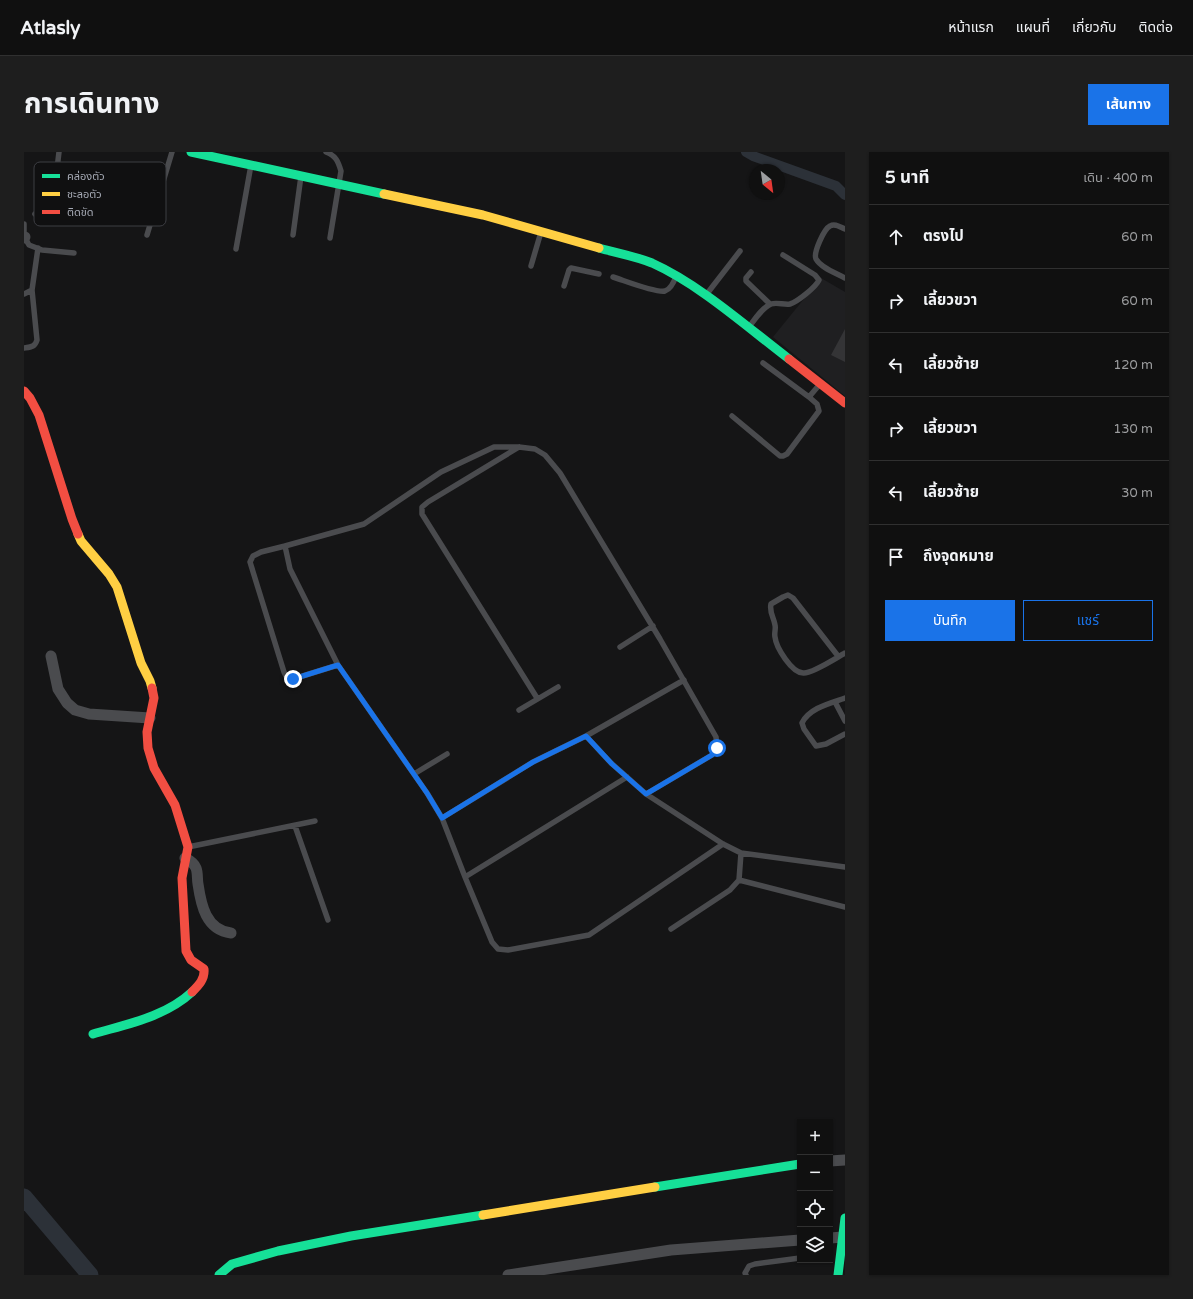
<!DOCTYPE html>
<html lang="th">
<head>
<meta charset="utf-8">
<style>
	body { margin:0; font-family:"Varela Round","Noto Sans Thai",sans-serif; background:#1e1e1e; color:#f1f3f6 }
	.controls { position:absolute; right:12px; bottom:12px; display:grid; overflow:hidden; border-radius:0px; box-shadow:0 1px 3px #0004 }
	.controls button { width:36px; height:36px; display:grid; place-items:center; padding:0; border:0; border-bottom:1px solid #303030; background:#101010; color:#f1f3f6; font:20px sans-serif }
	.compass { position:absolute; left:725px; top:12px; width:36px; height:36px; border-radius:50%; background:#101010; box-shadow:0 1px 3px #0004; rotate:151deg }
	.stop { position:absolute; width:12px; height:12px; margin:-9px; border:3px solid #1a73e8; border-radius:50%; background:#fff }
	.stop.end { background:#1a73e8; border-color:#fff; box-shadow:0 1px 4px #0008 }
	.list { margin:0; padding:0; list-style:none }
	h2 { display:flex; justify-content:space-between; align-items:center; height:52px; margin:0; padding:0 16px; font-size:17px }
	h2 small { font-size:13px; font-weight:400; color:#9c9d9f }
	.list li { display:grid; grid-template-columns:26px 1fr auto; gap:12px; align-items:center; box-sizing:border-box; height:64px; padding:0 16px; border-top:1px solid #303030 }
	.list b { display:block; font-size:15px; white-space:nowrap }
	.list em { font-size:13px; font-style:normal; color:#9c9d9f }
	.actions { display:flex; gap:8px; padding:12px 16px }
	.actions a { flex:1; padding:9px 0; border:1px solid #1a73e8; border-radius:0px; text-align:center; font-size:14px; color:#1a73e8 }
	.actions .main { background:#1a73e8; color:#fff }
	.icon { flex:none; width:22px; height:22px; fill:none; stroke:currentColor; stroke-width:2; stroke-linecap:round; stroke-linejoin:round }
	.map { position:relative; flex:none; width:821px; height:1123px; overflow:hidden; border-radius:0px }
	header { display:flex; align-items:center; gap:24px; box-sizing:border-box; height:56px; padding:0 20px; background:#101010; border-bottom:1px solid #303030 }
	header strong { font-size:19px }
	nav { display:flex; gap:22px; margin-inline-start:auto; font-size:14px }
	.intro { display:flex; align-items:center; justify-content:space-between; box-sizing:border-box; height:96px; padding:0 24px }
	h1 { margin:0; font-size:28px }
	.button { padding:10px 18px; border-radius:0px; background:#1a73e8; color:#fff; font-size:14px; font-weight:700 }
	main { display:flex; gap:24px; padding:0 24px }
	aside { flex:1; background:#101010; border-radius:0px; box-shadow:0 1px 3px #0004 }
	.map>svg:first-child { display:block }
	.built { fill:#1f1f21 }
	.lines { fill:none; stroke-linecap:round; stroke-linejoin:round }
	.canal { stroke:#2c3138; stroke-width:10 }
	.river { stroke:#2c3138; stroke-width:17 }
	.building { fill:#343436 }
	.lane { stroke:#4a4b4e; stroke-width:5.5 }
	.street { stroke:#4a4b4e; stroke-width:11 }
	.fast { stroke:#16e098; stroke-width:9 }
	.slow { stroke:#ffcf43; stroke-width:9 }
	.jam { stroke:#f24e42; stroke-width:9 }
	.route { stroke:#1a73e8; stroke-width:5 }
	.key { fill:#101011; stroke:#3d3e43; stroke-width:1 }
	.key-label { font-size:11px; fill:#a7abb6 }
</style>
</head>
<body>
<header>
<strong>Atlasly</strong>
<nav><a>หน้าแรก</a><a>แผนที่</a><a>เกี่ยวกับ</a><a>ติดต่อ</a></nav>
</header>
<div class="intro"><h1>การเดินทาง</h1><a class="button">เส้นทาง</a></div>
<main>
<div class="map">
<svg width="821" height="1123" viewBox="0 0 821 1123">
	<rect width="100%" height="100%" fill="#151516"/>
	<!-- built -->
	<path class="built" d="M797,126L821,140V244L749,185Z"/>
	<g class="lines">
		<!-- canal -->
		<path class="canal" d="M722,0L729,4L812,34L821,43
			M0,1054L6,1053"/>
		<!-- river -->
		<path class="river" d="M0,1045L66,1123"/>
	</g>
	<!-- building -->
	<path class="building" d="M821,177V210L807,203Z"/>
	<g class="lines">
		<!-- lane -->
		<path class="lane" d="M302,0C312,4 314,9 317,19L306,86
			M11,62L22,53L30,42L35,0
			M0,72V84L5,93L18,98L50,101
			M821,77C816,75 811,71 806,74C800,77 789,101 792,107C797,116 812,121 821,126
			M123,83L148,0
			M269,83L277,24
			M212,97L227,13
			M507,114L517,80
			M727,120L722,126V129L746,152
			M589,125C599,128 631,141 641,139C647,137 650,130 652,124
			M540,134L545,118L547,116L575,122
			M0,142L8,138
			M682,143L716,99
			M725,175C731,167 738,156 747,152C753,150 760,153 766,152C773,150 792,135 795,128L791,123L759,103
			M0,196C7,195 11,195 13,188L8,138L14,96
			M739,211L785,245
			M708,264L756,304H759L763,302L795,259L793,252L785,245L796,232
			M495,295L404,350L398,355V362L513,546
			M261,394L237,400L229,404L226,410L260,520L263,526L269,527L314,513
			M596,495L629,474
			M814,504L769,446L764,443L759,445L747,452C745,460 750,466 751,473C752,477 750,481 751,485C752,495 768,522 780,521C789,521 812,506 821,501
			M821,546C807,551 785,556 778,571L780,577L792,594L802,592L821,582
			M811,550L821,569
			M495,558L534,535
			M562,584L587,611L622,642L699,692L717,701L821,715
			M390,622L423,602
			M603,625L441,725L468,790L474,797L484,798L565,783L699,692
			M418,666L509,610L562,584L660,528
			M271,674L304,768
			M164,695L291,669
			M441,725L418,666L403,641L314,513L266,417L261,394L340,372L417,320L470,295H495L511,297L521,303L536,321L636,487L692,585L693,596L688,603L622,642
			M715,728L821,755
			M647,777L706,738L715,728L717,701
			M722,1123L721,1121L725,1114L731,1112L776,1106"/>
		<!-- street -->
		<path class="street" d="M0,86L1,85
			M27,504L34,537L43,551L51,558L65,562L126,566
			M161,706C165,708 170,711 172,716C174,721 173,727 174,732C177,753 182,778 207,781
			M806,1009L821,1008
			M806,1086L819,1085
			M484,1123L647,1098L776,1088"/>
		<!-- fast -->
		<path class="fast" d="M167,0L360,42
			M575,96C592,101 611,104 628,111C675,132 723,175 765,207
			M69,882C103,872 141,865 168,840
			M631,1035L776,1012
			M195,1123L208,1112L254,1099L327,1084L459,1063
			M814,1123L821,1066"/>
		<!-- slow -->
		<path class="slow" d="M360,42L459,63L575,96
			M54,382L57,389L85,422L93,435L117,511L126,529L128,536
			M459,1063L631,1035"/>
		<!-- jam -->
		<path class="jam" d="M765,207L821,251
			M0,239L6,246L15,263L48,367L54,382
			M128,536L130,546L123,580L124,596L130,616L151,653L164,695L158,726L162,799L167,808L180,817C181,827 175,833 168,840"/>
	</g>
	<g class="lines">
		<!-- route -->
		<path class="route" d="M269,527L314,513L403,641L418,666L509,610L562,584L588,612L622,642L688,603L693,596"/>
	</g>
	<!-- legend -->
	<rect x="10" y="10" width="132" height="64" rx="6" class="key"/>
	<rect x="18" y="22" width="18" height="4" fill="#16e098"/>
	<rect x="18" y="40" width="18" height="4" fill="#ffcf43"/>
	<rect x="18" y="58" width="18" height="4" fill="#f24e42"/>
	<g class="key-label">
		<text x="43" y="28">คล่องตัว</text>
		<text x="43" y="46">ชะลอตัว</text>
		<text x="43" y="64">ติดขัด</text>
	</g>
</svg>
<div class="controls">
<button>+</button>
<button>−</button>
<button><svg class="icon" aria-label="locate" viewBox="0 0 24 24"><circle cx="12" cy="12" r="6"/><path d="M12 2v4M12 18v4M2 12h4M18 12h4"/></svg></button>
<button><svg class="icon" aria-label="layers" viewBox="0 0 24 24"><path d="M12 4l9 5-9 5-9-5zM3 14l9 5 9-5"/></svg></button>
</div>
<svg class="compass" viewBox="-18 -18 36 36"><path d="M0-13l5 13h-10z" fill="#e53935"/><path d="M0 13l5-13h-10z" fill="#9c9d9f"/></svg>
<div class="stop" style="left:693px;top:596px"></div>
<div class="stop end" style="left:269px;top:527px"></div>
</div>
<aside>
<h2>5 นาที<small>เดิน · 400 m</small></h2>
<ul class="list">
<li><svg class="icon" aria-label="ahead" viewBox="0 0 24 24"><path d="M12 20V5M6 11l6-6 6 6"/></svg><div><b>ตรงไป</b></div><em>60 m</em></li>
<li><svg class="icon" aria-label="right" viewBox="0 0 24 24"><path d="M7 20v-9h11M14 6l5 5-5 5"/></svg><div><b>เลี้ยวขวา</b></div><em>60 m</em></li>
<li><svg class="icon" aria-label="left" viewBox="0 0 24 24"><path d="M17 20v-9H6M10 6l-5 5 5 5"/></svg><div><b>เลี้ยวซ้าย</b></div><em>120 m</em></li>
<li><svg class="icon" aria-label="right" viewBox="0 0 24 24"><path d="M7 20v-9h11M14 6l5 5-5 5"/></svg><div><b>เลี้ยวขวา</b></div><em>130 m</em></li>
<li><svg class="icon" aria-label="left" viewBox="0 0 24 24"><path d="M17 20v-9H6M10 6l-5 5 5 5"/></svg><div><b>เลี้ยวซ้าย</b></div><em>30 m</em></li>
<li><svg class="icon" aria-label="arrive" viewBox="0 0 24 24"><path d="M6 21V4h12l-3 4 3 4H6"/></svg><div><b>ถึงจุดหมาย</b></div></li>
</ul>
<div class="actions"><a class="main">บันทึก</a><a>แชร์</a></div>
</aside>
</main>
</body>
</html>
